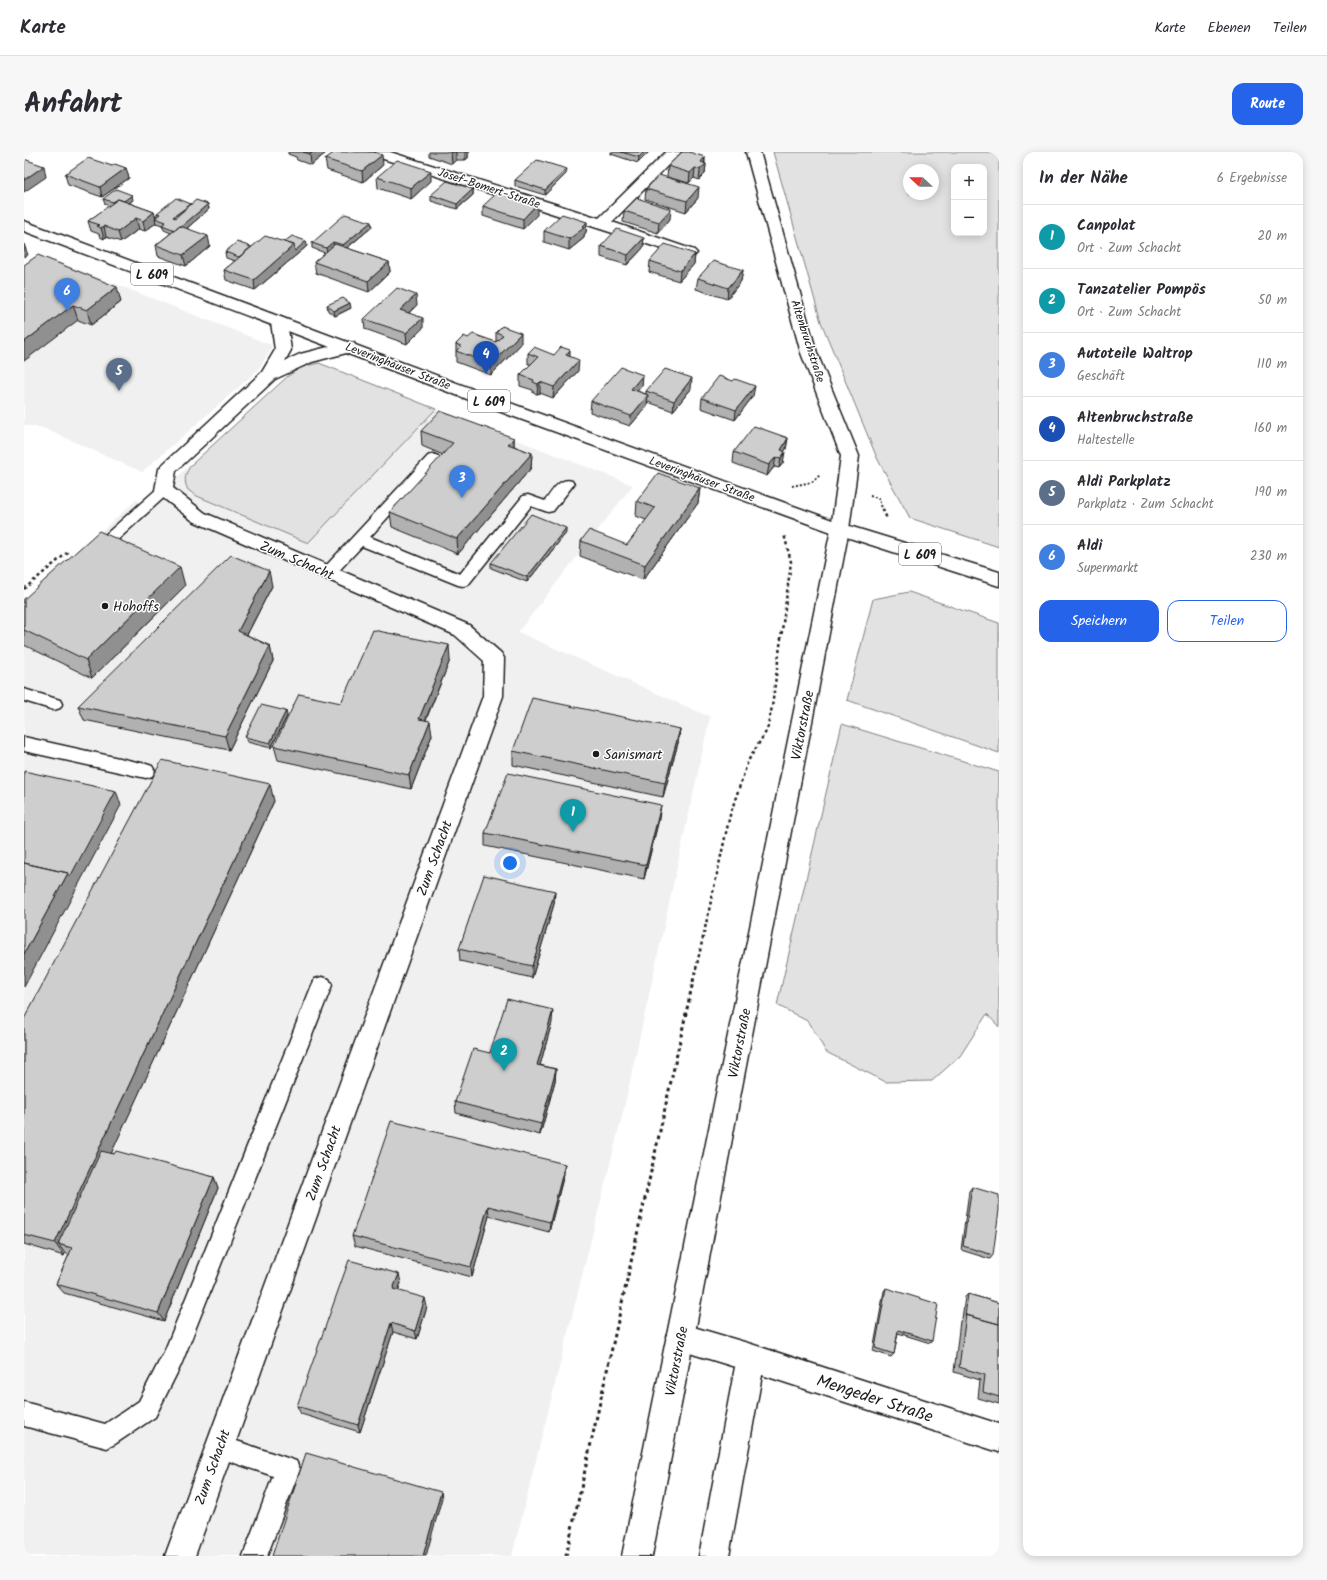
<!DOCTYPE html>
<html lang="de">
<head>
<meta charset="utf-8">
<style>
	body { margin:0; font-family:Kalam,sans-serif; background:#f7f7f7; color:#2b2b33 }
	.controls { position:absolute; right:12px; top:12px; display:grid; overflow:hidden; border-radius:8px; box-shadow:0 2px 10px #0003 }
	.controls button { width:36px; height:36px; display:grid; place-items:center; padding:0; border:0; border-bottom:1px solid #e1e1e2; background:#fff; color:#2b2b33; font:20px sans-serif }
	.compass { position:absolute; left:879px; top:12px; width:36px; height:36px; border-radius:50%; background:#fff; box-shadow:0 2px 10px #0003; rotate:292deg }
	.you { position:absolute; left:486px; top:711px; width:14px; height:14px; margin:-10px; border:3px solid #fff; border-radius:50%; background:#1a73e8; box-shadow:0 0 0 6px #1a73e833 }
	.badge { display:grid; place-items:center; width:26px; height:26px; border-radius:50%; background:#2563eb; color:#fff; font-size:13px; font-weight:700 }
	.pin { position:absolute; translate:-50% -33px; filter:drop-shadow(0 1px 2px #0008) }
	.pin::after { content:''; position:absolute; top:21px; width:14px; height:12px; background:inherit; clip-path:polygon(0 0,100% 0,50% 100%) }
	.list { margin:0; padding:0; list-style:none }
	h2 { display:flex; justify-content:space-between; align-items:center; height:52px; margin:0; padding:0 16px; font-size:17px }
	h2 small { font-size:13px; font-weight:400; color:#7c7c81 }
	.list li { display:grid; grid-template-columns:26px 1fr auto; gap:12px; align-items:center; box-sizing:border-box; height:64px; padding:0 16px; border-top:1px solid #e1e1e2 }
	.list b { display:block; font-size:15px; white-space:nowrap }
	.list p { margin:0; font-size:13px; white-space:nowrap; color:#7c7c81 }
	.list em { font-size:13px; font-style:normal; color:#7c7c81 }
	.actions { display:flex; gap:8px; padding:12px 16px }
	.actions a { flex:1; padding:9px 0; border:1px solid #2563eb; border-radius:12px; text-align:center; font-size:14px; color:#2563eb }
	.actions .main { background:#2563eb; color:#fff }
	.map { position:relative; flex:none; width:975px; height:1404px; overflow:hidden; border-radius:12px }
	header { display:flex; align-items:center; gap:24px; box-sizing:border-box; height:56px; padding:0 20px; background:#fff; border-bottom:1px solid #e1e1e2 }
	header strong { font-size:19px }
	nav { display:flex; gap:22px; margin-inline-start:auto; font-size:14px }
	.intro { display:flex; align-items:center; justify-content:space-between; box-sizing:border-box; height:96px; padding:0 24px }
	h1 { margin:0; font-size:28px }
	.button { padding:10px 18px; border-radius:12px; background:#2563eb; color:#fff; font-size:14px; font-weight:700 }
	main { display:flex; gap:24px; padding:0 24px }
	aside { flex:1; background:#fff; border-radius:12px; box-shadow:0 2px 10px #0003 }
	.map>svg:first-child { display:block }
	.built { fill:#f0f0f0 }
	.green { fill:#e2e2e2; stroke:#7f7f7f; fill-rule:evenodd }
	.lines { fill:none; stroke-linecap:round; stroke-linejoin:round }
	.service-casing { stroke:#1c1c1c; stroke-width:3 }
	.minor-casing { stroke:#1c1c1c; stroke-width:3 }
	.tertiary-casing { stroke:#1c1c1c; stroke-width:3 }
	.secondary-casing { stroke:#1c1c1c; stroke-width:3 }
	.primary-casing { stroke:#1c1c1c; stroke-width:3 }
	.path-far2 { stroke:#1c1c1c; stroke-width:2; stroke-dasharray:2 2; stroke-linecap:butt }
	.path-far1 { stroke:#1c1c1c; stroke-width:2.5; stroke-dasharray:3 3; stroke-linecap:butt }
	.path { stroke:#1c1c1c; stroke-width:3; stroke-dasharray:3.5 3.5; stroke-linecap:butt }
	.service { fill:#fff; fill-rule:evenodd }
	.minor { fill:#fff; fill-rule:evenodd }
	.tertiary { fill:#fff; fill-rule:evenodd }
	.secondary { fill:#fff; fill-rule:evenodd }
	.primary { fill:#fff; fill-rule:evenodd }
	.wall { fill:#b1b1b1; stroke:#1c1c1c }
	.shaded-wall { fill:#909090; stroke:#1c1c1c }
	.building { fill:#cecece; stroke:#1c1c1c }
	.poi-dot { fill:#1c1c1c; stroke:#fff; stroke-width:1.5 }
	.labels { text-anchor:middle; stroke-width:3; stroke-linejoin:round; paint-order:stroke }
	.far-street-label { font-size:12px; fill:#1c1c1c; stroke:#fff }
	.shield { fill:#fff; stroke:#606060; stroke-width:1 }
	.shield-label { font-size:13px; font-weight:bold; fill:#1c1c1c }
	.street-label { font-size:14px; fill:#1c1c1c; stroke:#fff }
	.poi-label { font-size:14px; fill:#1c1c1c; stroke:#fff; text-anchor:start }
	.near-street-label { font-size:17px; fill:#1c1c1c; stroke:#fff }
</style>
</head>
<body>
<header>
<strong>Karte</strong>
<nav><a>Karte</a><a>Ebenen</a><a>Teilen</a></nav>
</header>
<div class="intro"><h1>Anfahrt</h1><a class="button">Route</a></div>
<main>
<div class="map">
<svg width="975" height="1404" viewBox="0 0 975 1404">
	<rect width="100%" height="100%" fill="#fff"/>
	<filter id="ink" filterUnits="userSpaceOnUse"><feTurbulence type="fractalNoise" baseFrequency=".025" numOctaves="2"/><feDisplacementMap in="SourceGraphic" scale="8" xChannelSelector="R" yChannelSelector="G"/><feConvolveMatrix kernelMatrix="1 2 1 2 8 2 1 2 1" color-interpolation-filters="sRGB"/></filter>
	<g filter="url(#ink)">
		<!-- built -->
		<path class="built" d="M30,108L247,193V198L233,219L118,320L19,276L0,273V130Z
			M295,211L609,333L494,480L686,565L601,952L488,1404H0V449L112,348L123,352L264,224L277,215Z"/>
		<!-- green -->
		<path class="green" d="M749,0H975V395L886,366L853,306L797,170ZM930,15H960V81H930ZM885,18H909V42H885Z
			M295,211L412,257L284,391L173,344L164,338C159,328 161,321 168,312L264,224L277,215Z
			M885,440L975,471V601L823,548L849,447Z
			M818,572L975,620V875L963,862L936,904L908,929L862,930L802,900L785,870L753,853Z"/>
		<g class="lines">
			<!-- service casing -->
			<g class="service-casing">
				<path id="service" d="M409,302L414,304L416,307L414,310L346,385L436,422L499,344L504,343L521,349C528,340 535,325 548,329L550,332L529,359L524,360L507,354L444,433L439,434L434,433L338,394L309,425L304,426L299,425L296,421L299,417L404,304Z
					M140,333L145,335L147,338L145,341L74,406L69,407L64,406L61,402L64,398L135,335Z
					M0,537L36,548L38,552L36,556L30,558L0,549Z
					M0,585L122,612L128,614L131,619L128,624L122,626L0,599Z
					M298,825L305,827L308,833L157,1213L131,1265L91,1292L83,1296L0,1274V1250L81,1272L115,1249L141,1198L288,833L291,827Z
					M195,1283L272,1309L276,1317L243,1404H219L249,1324L187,1303L183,1295L187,1287Z"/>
			</g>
			<!-- minor casing -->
			<g class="minor-casing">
				<path id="minor" d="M345,0H366L575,66L642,0H657L588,70L670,98L673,101L670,104H660L347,3Z
					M255,165L261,167L263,170L267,198L261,209L276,202L324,190L330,191L332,195L330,199L288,210L251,227L152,319L149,336L181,361L445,473L477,501L480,506L479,544L171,1404H141L459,544L460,509L431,483L169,369L134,342L131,338L135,317L138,313L238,220L251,198L247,170L249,167Z
					M656,1171L727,1192L975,1272V1300L738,1223L705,1404H675L711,1215L646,1195L642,1185L646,1175Z"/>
			</g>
			<!-- tertiary casing -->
			<g class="tertiary-casing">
				<path id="tertiary" d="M722,0H736L793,201L835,304L825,377L822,381L816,383L810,381L807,377L817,304L777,201Z"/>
			</g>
			<!-- secondary casing -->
			<g class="secondary-casing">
				<path id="secondary" d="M816,371L822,373L825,377L628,1404H598L807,377L810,373Z"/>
			</g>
			<!-- primary casing -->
			<g class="primary-casing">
				<path id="primary" d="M0,69L497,255L822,373L975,420V434L810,381L485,263L0,79Z"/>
			</g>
			<!-- path-far2 -->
			<path class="path-far2" d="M768,334L788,330L796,323
				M846,344L854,346L859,358"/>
			<!-- path-far1 -->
			<path class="path-far1" d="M859,357L863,367
				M0,437L44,400
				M672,817L706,663L724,609L743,578L748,555L767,410L760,382"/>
			<!-- path -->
			<path class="path" d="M542,1404L672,816"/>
			<!-- service -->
			<use href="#service" class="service"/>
			<!-- minor -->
			<use href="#minor" class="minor"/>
			<!-- tertiary -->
			<use href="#tertiary" class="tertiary"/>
			<!-- secondary -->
			<use href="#secondary" class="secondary"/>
			<!-- primary -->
			<use href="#primary" class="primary"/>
		</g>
		<!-- wall -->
		<path class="wall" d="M264,0H303L287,13L273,8L272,5L264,2Z
			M405,0H446L444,2V6L441,8H432L428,12L405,4Z
			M587,0H625L614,11L587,2Z
			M681,5V11L682,12L681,22L675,28L670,26L665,31L643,25L644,14Z
			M301,7L359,13L339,30L303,18Z
			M88,14L102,16L105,26L78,45L44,33L41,22Z
			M542,22L521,43L491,34V28Z
			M353,25L407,29L387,47L354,36Z
			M449,37V43L433,57L407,49V43Z
			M622,37L674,46L662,60L621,47Z
			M79,47L109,48L105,51L130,60L132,65L133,63V61L167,52H184L185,57L163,76L186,94L162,114L134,104L132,93L147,81L140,78L138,73L132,71L121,79L115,77L97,90L82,85L80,87L76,85L75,82L67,79L64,69L85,54L81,52Z
			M459,54L513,63L499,77L459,64Z
			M600,59L646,67L634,81L599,70Z
			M563,70L562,80L560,83V86L545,98L520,90V79Z
			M348,75L323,96L365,110L366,120L345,140L292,121L290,110L301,101L288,96V91Z
			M282,89L283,94L231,138L202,128L200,118L211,109L202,106L201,100L227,95L260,90Z
			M577,94L619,96L603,113L577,105Z
			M671,102L670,112L655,129L625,120L626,109Z
			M0,113L97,150L67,173L54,168Z
			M719,118L717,129L703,147L672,137L674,126Z
			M303,153L327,156L311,164L304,159Z
			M393,153L385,161L399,176L383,192L341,177L340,167Z
			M478,174L497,192L467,223L432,210V192L444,186L472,190V180Z
			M504,201L530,203L546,205L554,219L529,246L516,241L513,242L509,241V238L496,234V223L507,212H504Z
			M619,223L618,234L613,239L622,242V239L667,237L649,259L624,250L623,254L606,274L566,260L567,249Z
			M729,244L711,268L677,256L678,246Z
			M397,279L490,286V294L508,301L507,316L434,402L368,375L366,360L419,303L398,294Z
			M764,286L762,297L760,300L759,311L755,316L750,315L743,324L709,311L710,300Z
			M676,336L674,351L619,428L556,404L557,389L603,393L622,368L612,364L613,349Z
			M542,381L503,430L467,416V411Z
			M161,434L68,526L0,493V447Z
			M248,434L223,483L246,494L249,509L205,598L60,568L54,554Z
			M426,508L402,568L408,583L387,637L254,608L250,594L317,551Z
			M263,564L247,596L223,590L221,585Z
			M656,577L654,591L639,645L489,613V599Z
			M250,649L87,1001L190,1025L194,1036L140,1169L40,1141L32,1132L45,1103L41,1101L40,1104L0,1092V867Z
			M635,667L620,727L461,694V681Z
			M531,739L530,752L508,826L436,809L435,797Z
			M528,870L516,913L532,917L531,929L516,983L432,961L431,950L466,901Z
			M540,1022L525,1080L465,1064L448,1125L331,1094L328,1084Z
			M948,1035L969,1103L966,1107L937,1098L945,1039Z
			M377,1131L374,1139L403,1155L393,1187L369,1180L336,1280L277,1262L273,1254Z
			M862,1136L908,1189L906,1191L874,1181L870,1202L867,1205L849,1199L860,1139Z
			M944,1142L975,1151V1252L954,1246L956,1228L930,1220L936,1169L938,1167L941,1145Z"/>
		<!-- shaded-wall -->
		<path class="shaded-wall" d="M289,0H303L287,13L286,2Z
			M429,0H432V8L428,12L427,1Z
			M441,0H446L444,2V6L441,8Z
			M620,0H625L614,11L615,5Z
			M358,3L359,13L339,30L338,19Z
			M681,5L680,13L682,12L681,22L675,28L677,10Z
			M20,14L22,25L0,40V28Z
			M102,16L105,26L78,45L76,35Z
			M671,16L670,26L665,31L666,21Z
			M543,17L542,22L521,43V38Z
			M407,19V29L387,47V36Z
			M675,35L674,46L662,60L663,49Z
			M449,37V43L433,57V52Z
			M108,43L109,48L96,58L95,52Z
			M167,52L168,57L150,70L149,65Z
			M184,52L185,57L154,84L153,78Z
			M513,52V63L499,77V67Z
			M647,57L646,67L634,81L635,70Z
			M130,60L132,66H131L132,71L121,79L119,69Z
			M112,66L115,77L97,90L94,80Z
			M347,70L348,75L319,99V93Z
			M563,70L562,80L560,83V86L545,98V87Z
			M80,74L82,85L80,87L77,76Z
			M184,84L186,94L162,114L159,103Z
			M620,86L619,96L603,113L604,103Z
			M282,89L283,94L231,138L230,128L270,93Z
			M309,90L310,95L303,101L302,96Z
			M0,92L4,103L0,105Z
			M671,102L670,112L655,129L656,119Z
			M365,110L366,120L345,140L344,129Z
			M719,118L717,129L703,147L704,136Z
			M93,135L97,150L67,173L63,158Z
			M392,143L393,153L377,168L376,158Z
			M326,151L327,156L311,164L310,159Z
			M49,153L54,168L0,209V190Z
			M399,166V176L383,192L382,181Z
			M497,181V192L467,223V212Z
			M546,198V209L542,203Z
			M555,208L554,219L529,246L530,235Z
			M619,223L618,234L606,247L607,237Z
			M668,226L667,237L649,259L650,249Z
			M516,230V241L513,242L514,232Z
			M731,234L729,244L711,268L712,258Z
			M624,243L623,254L606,274L607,264Z
			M490,286V301L484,292Z
			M764,286L762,297L756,306L757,298Z
			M761,300L759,311L755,316L757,306Z
			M508,301L507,316L434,402L433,387Z
			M752,305L750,315L743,324L745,313Z
			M676,336L674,351L619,428L621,413Z
			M542,376V381L503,430V425Z
			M156,415L161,434L68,526L62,508Z
			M245,419L248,434L217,494L214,479Z
			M425,493L426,508L396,581L395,567Z
			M246,494L249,509L205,598L201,584Z
			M262,559L263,564L247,596L246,591Z
			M406,569L408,583L387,637L385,623Z
			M656,577L654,591L639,645L641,631Z
			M246,632L250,649L44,1095L34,1092L41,1101L40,1104L31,1091Z
			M92,639L97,653L0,835V802L44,721Z
			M637,653L635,667L620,727L622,713Z
			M531,739L530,752L508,826V814Z
			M529,858L528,870L513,924V913Z
			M532,917L531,929L516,983L517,972Z
			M541,1012L540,1022L525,1080L526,1070Z
			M190,1025L194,1036L140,1169L134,1161Z
			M464,1054L465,1064L448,1125L447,1115Z
			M375,1122L377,1131L371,1146L369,1137Z
			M401,1146L403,1155L393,1187L391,1179Z
			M367,1171L369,1180L336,1280L334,1273Z
			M417,1340L418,1346L402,1404H399Z"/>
		<!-- building -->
		<path class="building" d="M279,0H289L286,2Z
			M311,0H350L358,3L338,19L301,7Z
			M597,0H620L615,5Z
			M658,0H665L681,5L677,10L682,12L676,17L671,16L666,21L644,14Z
			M64,6L88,14L91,12L102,16L76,35L41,22Z
			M0,7L20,14L0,28Z
			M373,8L407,19L387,36L353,25Z
			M513,8L543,17L521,38L491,28Z
			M635,23L675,35L663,49L622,37Z
			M423,29L449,37L433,52L407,43Z
			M92,37L108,43L100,49L94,47L89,50L79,47Z
			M474,40L513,52L499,67L459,54Z
			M152,46L167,52L149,65L151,66L172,48L184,52L158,74H156L151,78L138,73L142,70L131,66L136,62L133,61Z
			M613,46L647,57L635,70L600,59Z
			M94,47L130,60L119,69L112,66L94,80L80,74L77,76L73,74L76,73L64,69Z
			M321,62L347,70L319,93L309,90L302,96L288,91Z
			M538,62L563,70L558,75L560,76L545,87L520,79Z
			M156,74L184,84L159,103L132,93Z
			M593,77L620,86L604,103L577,94Z
			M241,84L270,93L230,128L200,118Z
			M268,84L282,89L271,99L270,93L260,90Z
			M213,90L227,95L215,105L201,100Z
			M311,92L365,110L344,129L290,110Z
			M641,92L671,102L656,119L626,109Z
			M14,103L93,135L63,158L49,153L0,190V113Z
			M689,109L719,118L704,136L674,126Z
			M373,136L392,143L376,158L399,166L382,181L340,167Z
			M319,146L326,151L310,159L303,153Z
			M478,174L497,181L467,212L432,199L437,194L432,192L440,184L444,186L449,182L472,190L479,183L472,180Z
			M510,195L530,203L537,195L546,198L542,203L555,208L530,235L516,230L514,232L509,230L510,228L496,223L514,205L504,201Z
			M597,215L619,223L607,237L624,243L607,264L567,249Z
			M641,217L668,226L650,249L622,239Z
			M695,224L709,229L711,227L731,234L712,258L678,246Z
			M416,259L490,286L484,292L508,301L433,387L366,360L429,291L397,279Z
			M730,274L764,286L757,298L761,300L757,306L752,305L745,313L710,300Z
			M634,321L676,336L621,413L557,389L565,378L603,393L631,356L613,349Z
			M507,362L542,376L503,425L467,411Z
			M75,379L156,415L62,508L0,478V447Z
			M207,403L245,419L214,479L246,494L201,584L54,554Z
			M349,478L425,493L395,567L406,569L385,623L250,594L275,542L317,551Z
			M508,546L656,577L641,631L489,599Z
			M237,553L262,559L246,591L221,585Z
			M138,608L246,632L31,1091L0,1083V867Z
			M0,619L92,639L46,725L44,721L0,711Z
			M484,621L637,653L622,713L461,681Z
			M0,711L44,721L0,802Z
			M460,723L531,739L508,814L435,797Z
			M483,847L529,858L513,913L532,917L517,972L431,950L449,897L466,901Z
			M367,969L541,1012L526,1070L464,1054L447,1115L328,1084Z
			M77,999L90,1002L92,999L190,1025L134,1161L32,1132L48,1096L34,1092Z
			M948,1035L975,1043V1058L969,1103L939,1094Z
			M325,1108L375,1122L369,1137L401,1146L391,1179L367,1171L334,1273L273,1254Z
			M862,1136L914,1152L908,1189L874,1178L870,1202L851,1196Z
			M944,1142L975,1151V1172L942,1163L941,1164Z
			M942,1163L975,1172V1245L959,1240L961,1223L935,1215Z
			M282,1301L417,1340L399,1404H248Z"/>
	</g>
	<!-- markers -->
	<g class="poi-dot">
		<circle cx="81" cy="454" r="4"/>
		<circle cx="572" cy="602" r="4"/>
	</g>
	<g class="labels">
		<!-- far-street labels -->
		<g class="far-street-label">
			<text transform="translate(465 36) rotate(18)" y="4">Josef-Bomert-Straße</text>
			<text transform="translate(784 189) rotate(72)" y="4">Altenbruchstraße</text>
			<text transform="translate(374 214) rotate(21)" y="4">Leveringhäuser Straße</text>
			<text transform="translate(678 327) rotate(20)" y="4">Leveringhäuser Straße</text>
		</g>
		<!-- shield labels -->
		<g class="shield">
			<rect x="107" y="111" width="42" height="22" rx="3"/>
			<rect x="444" y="238" width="42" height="22" rx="3"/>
			<rect x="875" y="391" width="42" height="22" rx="3"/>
		</g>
		<g class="shield-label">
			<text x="128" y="127">L 609</text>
			<text x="465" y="254">L 609</text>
			<text x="896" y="407">L 609</text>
		</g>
		<!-- street labels -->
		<g class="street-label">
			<text transform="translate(273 408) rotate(23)" y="5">Zum Schacht</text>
			<text transform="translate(778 573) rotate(-79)" y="5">Viktorstraße</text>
			<text transform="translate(410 706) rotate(-70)" y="5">Zum Schacht</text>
			<text transform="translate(715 891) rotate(-79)" y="5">Viktorstraße</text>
			<text transform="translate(299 1011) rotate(-70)" y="5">Zum Schacht</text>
			<text transform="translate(652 1209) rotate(-79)" y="5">Viktorstraße</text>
			<text transform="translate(188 1315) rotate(-70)" y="5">Zum Schacht</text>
		</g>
		<!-- poi labels -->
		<g class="poi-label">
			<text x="89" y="459">Hohoffs</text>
			<text x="580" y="607">Sanismart</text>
		</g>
		<!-- near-street labels -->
		<g class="near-street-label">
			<text transform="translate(851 1246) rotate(18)" y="6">Mengeder Straße</text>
		</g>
	</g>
</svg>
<div class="controls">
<button>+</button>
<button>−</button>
</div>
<svg class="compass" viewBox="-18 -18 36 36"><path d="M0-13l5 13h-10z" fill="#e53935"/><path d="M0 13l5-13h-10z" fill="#7c7c81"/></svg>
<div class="you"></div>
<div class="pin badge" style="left:549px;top:680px;background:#0f9aa8">1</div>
<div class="pin badge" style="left:480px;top:919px;background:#0f9aa8">2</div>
<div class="pin badge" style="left:438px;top:346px;background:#3f7fe0">3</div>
<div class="pin badge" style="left:462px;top:222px;background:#1a4fb4">4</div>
<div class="pin badge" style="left:95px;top:239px;background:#5c6f8a">5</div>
<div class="pin badge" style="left:43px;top:159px;background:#3f7fe0">6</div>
</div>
<aside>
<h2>In der Nähe<small>6 Ergebnisse</small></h2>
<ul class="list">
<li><span class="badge" style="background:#0f9aa8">1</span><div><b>Canpolat</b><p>Ort · Zum Schacht</p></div><em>20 m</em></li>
<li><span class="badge" style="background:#0f9aa8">2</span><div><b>Tanzatelier Pompös</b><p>Ort · Zum Schacht</p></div><em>50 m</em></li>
<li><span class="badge" style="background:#3f7fe0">3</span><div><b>Autoteile Waltrop</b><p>Geschäft</p></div><em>110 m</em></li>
<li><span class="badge" style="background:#1a4fb4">4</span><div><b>Altenbruchstraße</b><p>Haltestelle</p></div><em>160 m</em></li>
<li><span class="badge" style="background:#5c6f8a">5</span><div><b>Aldi Parkplatz</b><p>Parkplatz · Zum Schacht</p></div><em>190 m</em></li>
<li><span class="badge" style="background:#3f7fe0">6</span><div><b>Aldi</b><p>Supermarkt</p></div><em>230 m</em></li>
</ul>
<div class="actions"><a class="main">Speichern</a><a>Teilen</a></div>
</aside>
</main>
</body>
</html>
